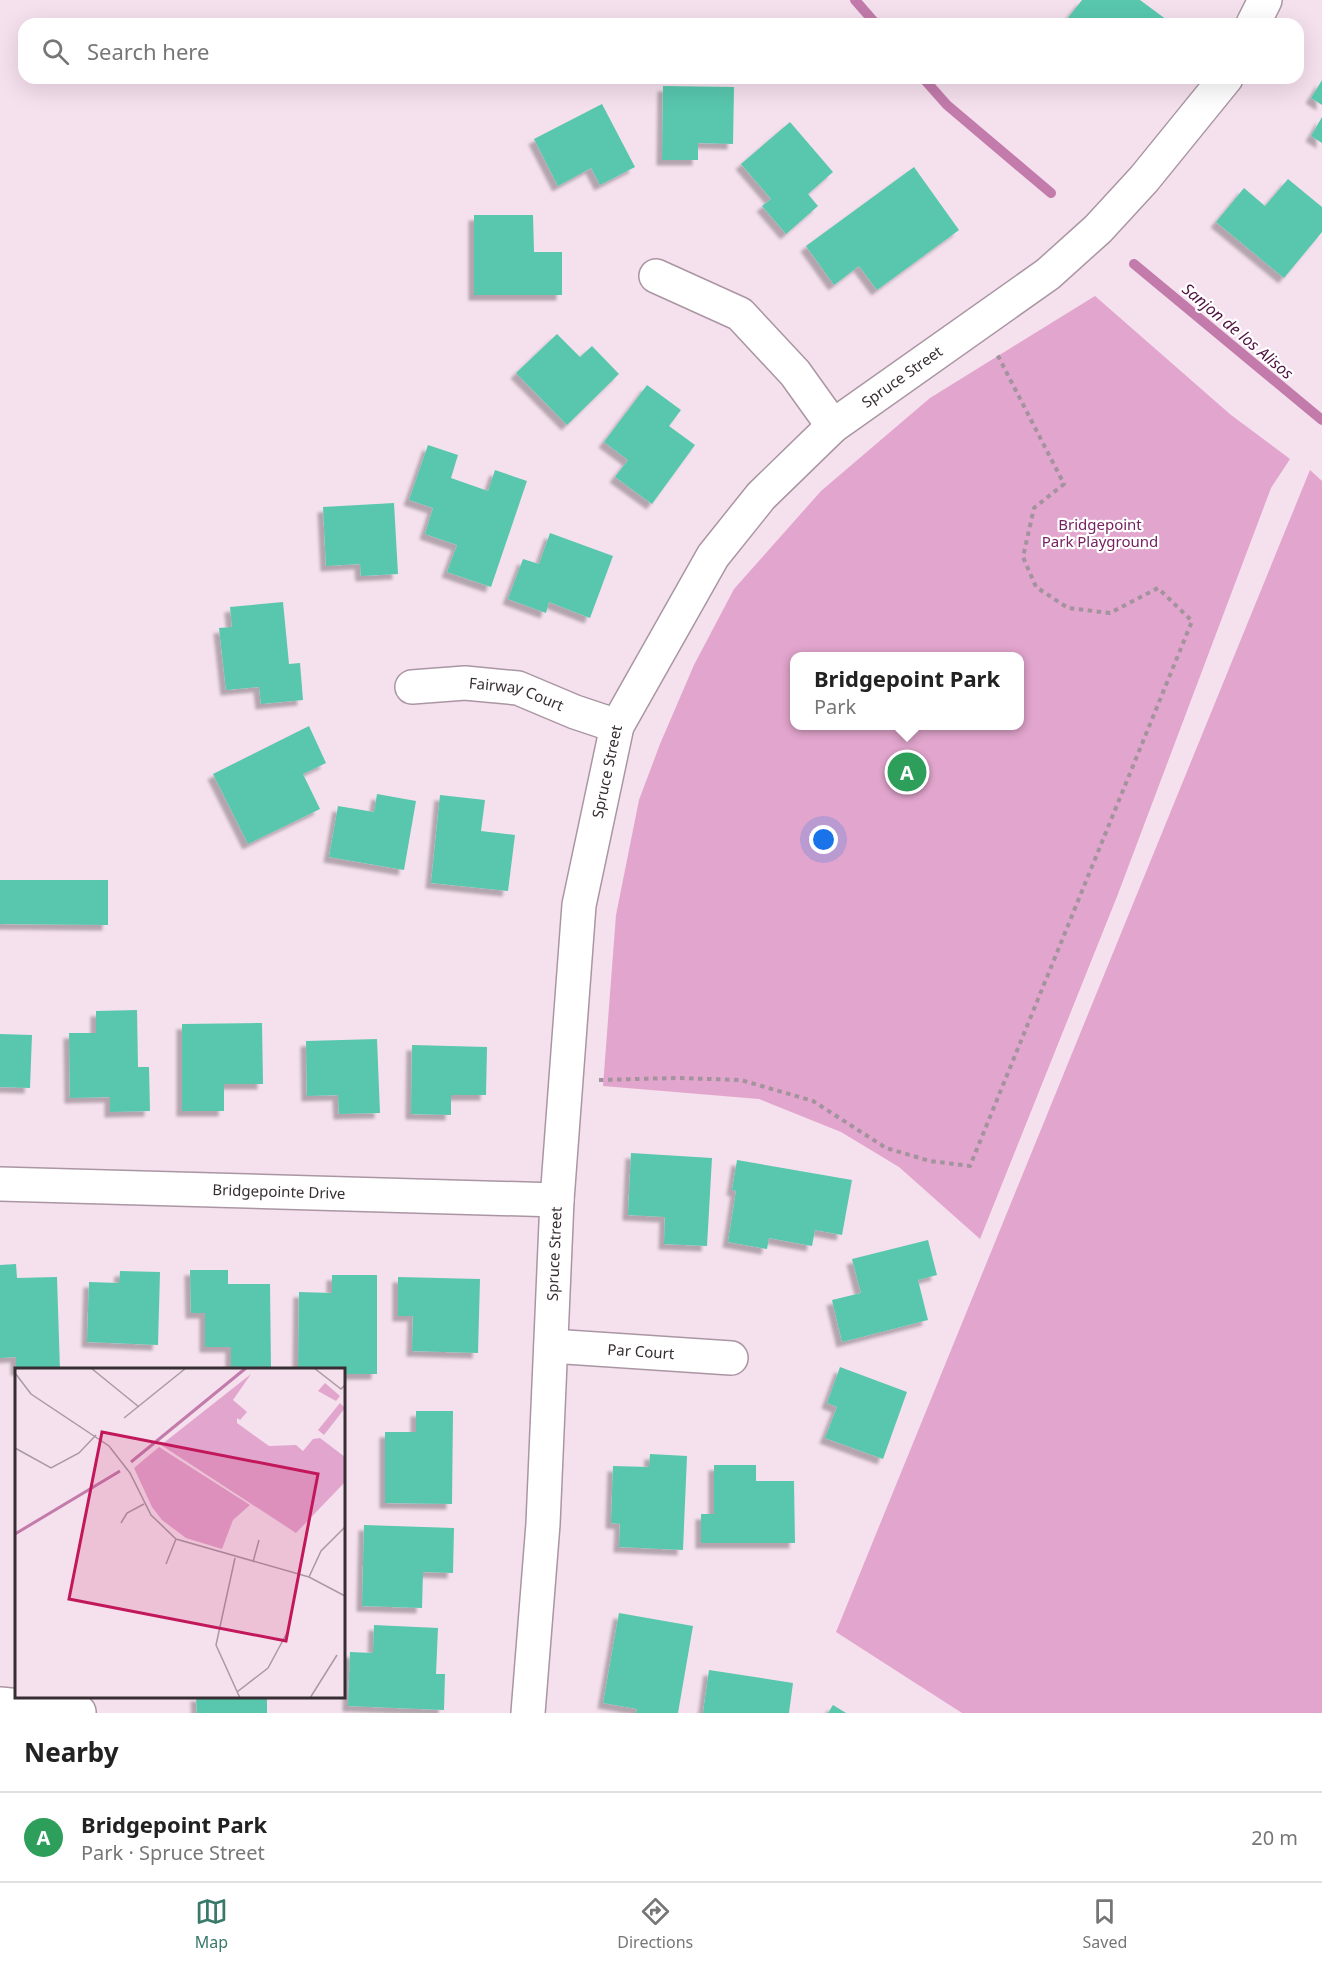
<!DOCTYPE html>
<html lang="en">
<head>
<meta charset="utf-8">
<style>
	body { margin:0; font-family:"Noto Sans",sans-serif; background:#f6f6f6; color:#222 }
	.you { position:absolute; left:824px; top:840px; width:21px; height:21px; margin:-15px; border:4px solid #fff; border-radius:50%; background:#1a73e8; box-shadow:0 0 0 9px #1a73e833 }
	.badge { display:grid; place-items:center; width:39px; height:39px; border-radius:50%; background:#38796a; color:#fff; font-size:20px; font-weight:700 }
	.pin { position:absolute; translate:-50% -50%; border:3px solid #fff; box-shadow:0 2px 6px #0006 }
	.popup { position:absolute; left:790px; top:652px; width:234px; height:78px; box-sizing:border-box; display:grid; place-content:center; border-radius:12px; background:#fff; filter:drop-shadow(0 2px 4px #0005); font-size:20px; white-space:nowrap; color:#767676 }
	.popup b { font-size:22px; color:#222 }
	.popup::after { content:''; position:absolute; left:50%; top:100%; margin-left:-12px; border:12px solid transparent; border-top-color:#fff }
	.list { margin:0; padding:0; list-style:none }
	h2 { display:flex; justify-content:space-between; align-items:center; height:78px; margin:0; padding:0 24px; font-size:26px }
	h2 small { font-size:20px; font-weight:400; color:#767676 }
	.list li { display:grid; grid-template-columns:39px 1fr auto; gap:18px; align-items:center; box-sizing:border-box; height:90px; padding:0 24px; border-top:2px solid #e0e0e0 }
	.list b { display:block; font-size:22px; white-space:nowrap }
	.list p { margin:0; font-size:20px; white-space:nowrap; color:#767676 }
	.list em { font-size:20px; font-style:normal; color:#767676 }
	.icon { flex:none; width:33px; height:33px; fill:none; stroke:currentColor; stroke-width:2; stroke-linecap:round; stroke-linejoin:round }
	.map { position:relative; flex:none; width:1322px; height:1713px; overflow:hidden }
	.search { position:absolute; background:#fff; box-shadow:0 6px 24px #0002; left:18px; right:18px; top:18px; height:66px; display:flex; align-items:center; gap:15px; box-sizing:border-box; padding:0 21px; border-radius:18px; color:#767676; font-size:22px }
	.sheet { height:168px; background:#fff }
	nav { display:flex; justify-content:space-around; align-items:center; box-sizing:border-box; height:84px; border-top:2px solid #e0e0e0; background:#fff; font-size:16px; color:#767676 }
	nav a { display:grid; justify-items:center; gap:3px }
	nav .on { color:#38796a }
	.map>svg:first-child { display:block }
	.green { fill:#e2a5cd; fill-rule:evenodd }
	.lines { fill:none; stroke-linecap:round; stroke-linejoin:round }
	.stream { stroke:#c27bab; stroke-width:10 }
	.building { fill:#59c7ae; filter:url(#shadow) }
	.minor-casing { stroke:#aa96a3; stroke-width:36 }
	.path { stroke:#a2939d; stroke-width:4; stroke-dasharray:4.5 4.5; stroke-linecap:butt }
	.minor { stroke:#fff; stroke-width:33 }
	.labels { text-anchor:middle; stroke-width:4.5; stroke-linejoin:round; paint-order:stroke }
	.street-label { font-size:15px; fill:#362e33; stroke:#fff }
	.park-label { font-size:15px; fill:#762160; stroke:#fff }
	.water-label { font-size:16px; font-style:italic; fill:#501041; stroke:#fff }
	.inset-river { fill:none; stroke:#c27bab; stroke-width:3 }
	.inset-road { fill:none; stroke:#a999a3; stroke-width:1.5 }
	.view { fill:#c2185b; fill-opacity:0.15; stroke:#c2185b; stroke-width:3 }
	.inset-edge { fill:none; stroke:#362e33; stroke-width:3 }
</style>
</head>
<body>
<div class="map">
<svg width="1322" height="1713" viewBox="0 0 1322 1713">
	<defs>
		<filter id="shadow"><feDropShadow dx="-5.5" dy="5.5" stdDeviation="1.5" flood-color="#0004"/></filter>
	</defs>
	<rect width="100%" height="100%" fill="#f5e0ed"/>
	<!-- green -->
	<path class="green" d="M1095,296L1231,415L1290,459L1271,488L1118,894L980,1239L899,1167L841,1132L759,1099L603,1086L616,915L639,800L660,744L694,665L734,589L821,491L930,398ZM1020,656V726H794V656Z
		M1310,470L1322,481V1713H962L836,1632Z"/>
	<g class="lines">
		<!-- stream -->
		<path class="stream" d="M855,0L876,24
			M923,78L947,105L1051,193
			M1134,264L1322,420"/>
	</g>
	<!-- building -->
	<path class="building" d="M1082,0H1140L1167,20L1164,24H1073L1067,19Z
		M1322,80V105L1311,98Z
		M663,86L734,87L733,144L698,143V160H662Z
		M602,104L635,167L600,185L591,168L558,186L534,139Z
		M1322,117V143L1311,136Z
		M790,122L833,172L808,194L818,206L786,234L762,206L771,199L741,164Z
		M914,167L959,230L877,290L859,266L834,285L806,246Z
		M1288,179L1322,207V232L1284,278L1216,222L1244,188L1265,206Z
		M474,215H533L534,252H562V295H474Z
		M557,334L580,357L592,346L619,374L567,425L516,373Z
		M647,385L681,410L669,426L695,445L652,504L615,477L628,460L604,442Z
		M428,445L458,455L451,478L488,491L495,470L527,481L491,587L447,572L457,545L425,534L433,508L409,500Z
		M394,503L398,574L361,576L360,564L326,566L323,507Z
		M550,533L613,556L590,618L549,602L546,613L508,599L523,559L539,564Z
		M283,602L289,664L300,663L303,700L261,704L259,687L226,690L219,628L232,627L230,607Z
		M309,726L326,763L303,774L320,809L248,844L213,774Z
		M377,794L416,801L404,870L329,857L338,806L374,812Z
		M440,795L485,800L481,831L515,835L508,891L431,883Z
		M0,880H108V925L0,924Z
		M137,1010L138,1067H149L150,1111L110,1112V1097L70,1098L69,1033H96V1011Z
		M262,1023L263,1084H224V1111H182V1024Z
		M0,1034L32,1035L30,1088L0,1087Z
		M377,1039L380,1113L339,1114L338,1095L307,1096L306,1041Z
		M412,1045L487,1047L486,1095H451V1115L411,1114Z
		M631,1153L712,1158L707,1246L664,1244L665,1217L628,1215Z
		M737,1160L852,1180L842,1235L815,1230L812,1246L769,1238L767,1249L728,1242L736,1191L732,1190Z
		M928,1240L937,1275L918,1280L928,1320L842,1342L832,1300L861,1293L852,1259Z
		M16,1264L17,1278L57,1277L60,1370H16V1357L0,1358V1265Z
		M190,1270H228V1284H270L271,1370H231V1347H205V1313H191Z
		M120,1271L160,1272L158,1345L87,1342L89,1282L119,1283Z
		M332,1275H377V1374H344V1370H298L299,1292L332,1293Z
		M398,1277L480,1279L478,1353L412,1351L413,1316H398Z
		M840,1367L907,1392L883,1459L825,1438L837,1407L827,1403Z
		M416,1411H453L452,1504L385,1503V1432H416Z
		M650,1454L687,1456L683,1550L619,1547L620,1524L611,1523L613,1466L649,1467Z
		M714,1465H756V1481H794L795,1543H701V1514H714Z
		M364,1525L454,1528L453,1573L423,1572L422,1608L362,1606Z
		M619,1613L693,1626L678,1713H636L637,1709L603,1703Z
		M374,1625L438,1628L436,1674H445L444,1710L348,1706L350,1652L373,1653Z
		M709,1670L793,1683L789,1713H703Z
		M196,1696H267V1713H197Z
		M833,1705L846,1713H828Z"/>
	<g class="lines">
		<!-- minor casing -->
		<g class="minor-casing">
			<g id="minor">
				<path d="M1253,24L1265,0"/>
				<path d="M656,276L740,314L795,373L833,426"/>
				<path id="s1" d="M412,687L465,683L518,688L575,712L617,726"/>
				<path id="s2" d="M0,1184L557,1200"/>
				<path id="s3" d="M551,1346L731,1358"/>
				<path d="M0,1704L79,1712"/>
				<path id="s4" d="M528,1713L543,1524L557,1200L579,905L617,726L713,556L761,496L833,426L1048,274L1098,229L1144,179L1226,78"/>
			</g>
		</g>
		<!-- path -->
		<path class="path" d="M599,1080L677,1078L741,1080L813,1101L886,1148L930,1161L970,1166L1192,621L1158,588L1110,613L1068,608L1036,587L1023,557L1034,508L1064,484L996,352"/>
		<!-- minor -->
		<use href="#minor" class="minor"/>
	</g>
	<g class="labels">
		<!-- street labels -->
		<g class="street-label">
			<text dy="5" stroke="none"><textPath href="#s4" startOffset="1450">Spruce Street</textPath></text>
			<text dy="5" stroke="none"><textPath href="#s1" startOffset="106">Fairway Court</textPath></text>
			<text dy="5" stroke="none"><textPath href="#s4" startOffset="946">Spruce Street</textPath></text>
			<text dy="5" stroke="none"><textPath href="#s2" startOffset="279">Bridgepointe Drive</textPath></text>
			<text dy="5" stroke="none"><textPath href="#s4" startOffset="460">Spruce Street</textPath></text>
			<text dy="5" stroke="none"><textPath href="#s3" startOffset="90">Par Court</textPath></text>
		</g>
		<!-- park labels -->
		<g class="park-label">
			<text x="1100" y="530">Bridgepoint<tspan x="1100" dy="17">Park Playground</tspan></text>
		</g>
		<!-- water labels -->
		<g class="water-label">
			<text transform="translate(1238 331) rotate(40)" y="6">Sanjon de los Alisos</text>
		</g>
	</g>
	<!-- overview -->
	<g transform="translate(15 1368)">
		<rect width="330" height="330" fill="#f5e0ed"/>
		<path d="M236,6L218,32L232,44L225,52L222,50V55L254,78L281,77L288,83L298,71L305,70L330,89V114L281,165L146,77ZM310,15L325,28L321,33L303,23ZM325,35L330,40L309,67L303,62ZM144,79L235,137L218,152L207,181L171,170L147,152L137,139L119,100Z" fill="#e2a5cd"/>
		<path class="inset-river" d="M116,94L231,0M0,166L105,103"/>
		<path class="inset-road" d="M76,0L124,39M299,0L326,21L330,17M0,5L16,26L94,78L115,105L136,147L161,171L294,209L330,228M109,50L171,0M0,80L36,100L64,85L81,67M106,155L112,145L129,136M220,190L201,277L225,330M238,194L244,172M151,196L161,171M294,209L306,183L330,159M222,324L253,300L273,263M295,330L322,287"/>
		<path class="view" d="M87,64L303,106L271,273L54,231Z"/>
		<rect width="330" height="330" class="inset-edge"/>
	</g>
</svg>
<div class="you"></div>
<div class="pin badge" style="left:907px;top:772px;background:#2e9e5b">A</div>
<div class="popup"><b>Bridgepoint Park</b>Park</div>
<div class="search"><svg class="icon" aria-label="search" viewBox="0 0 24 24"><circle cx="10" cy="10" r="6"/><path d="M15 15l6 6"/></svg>Search here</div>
</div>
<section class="sheet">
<h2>Nearby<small></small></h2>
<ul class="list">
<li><span class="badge" style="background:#2e9e5b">A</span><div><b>Bridgepoint Park</b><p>Park · Spruce Street</p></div><em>20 m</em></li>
</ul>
</section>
<nav>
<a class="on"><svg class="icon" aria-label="map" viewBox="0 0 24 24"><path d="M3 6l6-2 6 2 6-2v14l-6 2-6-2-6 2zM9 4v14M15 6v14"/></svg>Map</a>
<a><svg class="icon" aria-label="directions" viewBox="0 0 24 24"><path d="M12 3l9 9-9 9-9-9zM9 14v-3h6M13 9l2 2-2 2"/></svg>Directions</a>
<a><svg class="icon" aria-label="saved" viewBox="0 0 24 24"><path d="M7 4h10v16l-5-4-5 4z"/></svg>Saved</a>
</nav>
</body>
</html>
